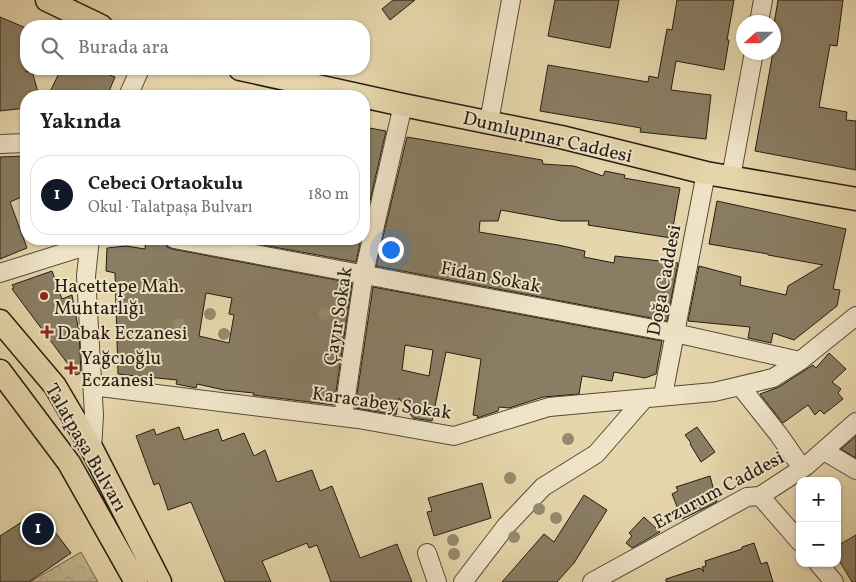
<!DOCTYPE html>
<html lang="tr">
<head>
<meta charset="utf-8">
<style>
	body { margin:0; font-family:Vollkorn,serif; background:#f6f6f6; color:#202124 }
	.controls { position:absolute; right:15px; bottom:15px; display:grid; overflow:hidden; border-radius:10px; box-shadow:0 1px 4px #0004 }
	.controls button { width:45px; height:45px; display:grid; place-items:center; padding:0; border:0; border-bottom:1px solid #e0e0e0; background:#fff; color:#202124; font:25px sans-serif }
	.compass { position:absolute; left:736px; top:15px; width:45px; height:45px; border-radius:50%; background:#fff; box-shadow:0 1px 4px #0004; rotate:249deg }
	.you { position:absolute; left:390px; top:249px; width:18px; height:18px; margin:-12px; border:4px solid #fff; border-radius:50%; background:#1a73e8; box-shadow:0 0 0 8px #1a73e833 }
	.badge { display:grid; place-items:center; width:32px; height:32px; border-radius:50%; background:#111827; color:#fff; font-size:16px; font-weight:700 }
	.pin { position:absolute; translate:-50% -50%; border:2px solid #fff; box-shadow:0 1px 5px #0006 }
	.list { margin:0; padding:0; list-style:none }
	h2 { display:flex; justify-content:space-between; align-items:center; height:65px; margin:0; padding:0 20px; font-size:21px }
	h2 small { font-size:16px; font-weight:400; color:#757577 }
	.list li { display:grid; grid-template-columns:32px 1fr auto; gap:15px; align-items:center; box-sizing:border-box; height:80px; margin:0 10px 10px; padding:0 10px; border:1px solid #e0e0e0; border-radius:20px }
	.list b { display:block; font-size:19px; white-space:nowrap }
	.list p { margin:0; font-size:16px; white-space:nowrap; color:#757577 }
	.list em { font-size:16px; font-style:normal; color:#757577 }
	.icon { flex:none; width:28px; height:28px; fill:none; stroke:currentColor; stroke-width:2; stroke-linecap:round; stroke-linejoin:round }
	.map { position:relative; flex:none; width:856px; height:582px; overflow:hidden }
	.search { position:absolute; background:#fff; box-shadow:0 1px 4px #0004; left:20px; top:20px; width:350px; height:55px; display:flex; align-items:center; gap:12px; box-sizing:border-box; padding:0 18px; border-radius:20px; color:#757577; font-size:19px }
	.panel { position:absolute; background:#fff; box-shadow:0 1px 4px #0004; left:20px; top:90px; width:350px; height:155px; border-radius:20px }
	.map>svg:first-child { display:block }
	.forest { fill:url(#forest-crowns); stroke:#756a52 }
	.building { fill:#897d63; stroke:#251d14; fill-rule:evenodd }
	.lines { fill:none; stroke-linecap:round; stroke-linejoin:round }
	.minor-casing { stroke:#554b3a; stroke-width:20 }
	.major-casing { stroke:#251d14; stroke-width:25 }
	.minor { stroke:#efe4c8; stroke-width:18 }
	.major { stroke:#e6d6ab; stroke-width:22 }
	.tree { fill:#968a6d }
	.poi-dot { fill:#8f2418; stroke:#efe4c8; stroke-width:2 }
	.labels { text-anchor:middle; stroke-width:4; stroke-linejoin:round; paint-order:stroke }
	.street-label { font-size:19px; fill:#251d14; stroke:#efe4c8 }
	.poi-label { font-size:19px; fill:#251d14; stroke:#efe4c8; text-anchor:start }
</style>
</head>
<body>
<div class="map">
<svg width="856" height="582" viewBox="0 0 856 582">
	<defs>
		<pattern id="forest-crowns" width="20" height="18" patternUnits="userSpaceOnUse" patternTransform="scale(1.25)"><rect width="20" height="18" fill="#c5b791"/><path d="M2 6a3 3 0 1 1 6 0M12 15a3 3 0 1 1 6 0" fill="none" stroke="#a99d7c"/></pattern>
	</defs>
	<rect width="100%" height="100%" fill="#e6d6ab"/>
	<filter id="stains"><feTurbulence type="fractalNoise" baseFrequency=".004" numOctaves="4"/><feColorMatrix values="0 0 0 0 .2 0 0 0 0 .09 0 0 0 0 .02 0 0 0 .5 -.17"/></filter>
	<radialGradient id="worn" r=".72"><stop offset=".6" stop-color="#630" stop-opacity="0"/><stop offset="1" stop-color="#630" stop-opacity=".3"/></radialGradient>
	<!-- forest -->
	<path class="forest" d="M81,552L98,582H30Z"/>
	<!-- building -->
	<path class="building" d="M393,0H415L390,20L382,9Z
		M555,0H619L610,48L548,36Z
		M677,0H734L727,40H729L724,70L676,61L671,90L711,95L706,139L640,132L641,128L540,111L548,65L648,82L649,76L658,78L667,29L672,30Z
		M778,0H843L837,46L830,45L819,107L847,112L846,120L856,121V170L755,151L776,36H774V24Z
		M0,17L26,28V72L32,71L39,96H26V108L0,111Z
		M61,69H96L115,77L107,96H48Z
		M364,127L386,131L364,227Z
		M407,137L542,160L543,164L574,166L603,176L605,171L625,175L624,178L680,188L671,238L588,225L589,221H561L501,210L498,221H480L479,232L558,245L585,251L584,257L614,263L615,256L678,263L667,321L376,266Z
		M26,156V195L10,202L27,248L0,259V157Z
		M717,201L846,229L833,289L840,290L837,306L794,340L773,333L771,343L748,338L750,327L688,321L699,266L741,277L740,285L786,295L788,286L823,265L768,255V254L709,244Z
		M146,239H164L167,247L172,249L352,283L334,405L253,395L254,393L224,390L197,384L196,388L176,384L177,380L118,374L115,273L106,271L107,248L126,246L145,249ZM206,293L232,298L229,314L234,315L229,343L199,336Z
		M230,239H361L356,262Z
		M52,271L62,299L72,295L79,332L81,373L76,375L12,289L14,288L12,285Z
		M373,287L662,341L656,374L645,378L614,372L612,381L582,376L579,394L543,397L509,408L499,407L498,411L477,418L478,416L473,415L481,359L446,352L432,421L413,418L399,398L396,415L355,408ZM405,345L433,350L429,376L402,370Z
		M829,353L846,369L832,382L841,389L838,393L843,399L824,414L820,410L815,415L808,405L783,423L760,394L779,387L813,365L816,368Z
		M179,427L184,440L218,429L222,441L244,433L254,456L265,450L277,482L312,470L320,491L332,486L360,558L397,544L412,582H331L317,545L309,548L307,543L262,561L271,582H225L191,502L168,510L159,483L154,485L136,436L154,429L156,435Z
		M697,427L715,452L701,462L690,444L691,443L685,435Z
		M856,436V458L841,449Z
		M710,476L717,502L682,519L672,494L678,491L676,487Z
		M482,483L491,518L434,536L427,512L432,511L428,498Z
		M584,495L607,510L574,563L557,582H502L544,534L554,542Z
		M39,511L71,553L29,582H0V536Z
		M644,517L660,532L632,548L626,543L632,536L629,533Z
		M856,535V582H852L837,557V546Z
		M754,543L761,564L767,562L773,582H666V579L700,568L704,572L702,567L706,566L705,561L742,549V547Z"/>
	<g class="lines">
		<!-- minor casing -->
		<g class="minor-casing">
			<path id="minor" d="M759,22L763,0
				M128,96L140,69
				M489,122L511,0
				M0,144L26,143
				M731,177L754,52
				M90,239L86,276L94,415L92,449
				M174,239L675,333L800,361
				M0,273L89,245
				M92,386L358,419L454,436L549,407L714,392L773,378L800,361L856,316
				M740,386L779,435L802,468
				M663,395L706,173
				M343,417L364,273L403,105
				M824,451L856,470
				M760,496L800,542
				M427,553L437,582
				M818,563L834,582
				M463,582L506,526L543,487L596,454L644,399
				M592,582L747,497L760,496L806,466L856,422"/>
		</g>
		<!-- major casing -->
		<g class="major-casing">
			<path id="major" d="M47,0L101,26
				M240,69L403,105L561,137L706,173L856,199
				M0,321L55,386L92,449L160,582
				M0,371L69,463L136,582"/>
		</g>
		<!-- minor -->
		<use href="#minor" class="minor"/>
		<!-- major -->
		<use href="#major" class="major"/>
	</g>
	<!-- trees -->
	<g class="tree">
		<circle cx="210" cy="314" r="6"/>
		<circle cx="324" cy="314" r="6"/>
		<circle cx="179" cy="324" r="6"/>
		<circle cx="224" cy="334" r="6"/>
		<circle cx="568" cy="439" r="6"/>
		<circle cx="510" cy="478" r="6"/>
		<circle cx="539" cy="509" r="6"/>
		<circle cx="556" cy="518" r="6"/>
		<circle cx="514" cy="537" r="6"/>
		<circle cx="453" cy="540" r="6"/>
		<circle cx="454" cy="554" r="6"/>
	</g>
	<!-- markers -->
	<g class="poi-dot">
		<circle cx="44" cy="296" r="5"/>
		<path d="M44.5 324.5h5v5h5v5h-5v5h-5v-5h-5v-5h5z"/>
		<path d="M68.5 360.5h5v5h5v5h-5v5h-5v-5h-5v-5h5z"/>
	</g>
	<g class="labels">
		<!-- street labels -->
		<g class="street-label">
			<text transform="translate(548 136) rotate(13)" y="7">Dumlupınar Caddesi</text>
			<text transform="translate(491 276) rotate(11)" y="7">Fidan Sokak</text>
			<text transform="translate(663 280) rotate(-79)" y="7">Doğa Caddesi</text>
			<text transform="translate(337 316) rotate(-81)" y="7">Çayır Sokak</text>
			<text transform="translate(382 402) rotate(8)" y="7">Karacabey Sokak</text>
			<text transform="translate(87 447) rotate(60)" y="7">Talatpaşa Bulvarı</text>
			<text transform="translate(718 489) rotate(-28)" y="7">Erzurum Caddesi</text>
		</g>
		<!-- poi labels -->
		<g class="poi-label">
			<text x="54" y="292">Hacettepe Mah.<tspan x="54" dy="22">Muhtarlığı</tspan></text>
			<text x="57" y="339">Dabak Eczanesi</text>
			<text x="81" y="364">Yağcıoğlu<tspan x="81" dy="22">Eczanesi</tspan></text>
		</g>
	</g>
	<rect width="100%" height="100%" filter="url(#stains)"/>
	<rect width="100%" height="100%" fill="url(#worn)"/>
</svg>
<div class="controls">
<button>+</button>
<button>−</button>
</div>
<svg class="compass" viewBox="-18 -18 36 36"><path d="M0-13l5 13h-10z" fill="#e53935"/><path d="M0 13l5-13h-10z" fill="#757577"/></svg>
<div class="you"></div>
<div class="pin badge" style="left:38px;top:529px">1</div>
<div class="search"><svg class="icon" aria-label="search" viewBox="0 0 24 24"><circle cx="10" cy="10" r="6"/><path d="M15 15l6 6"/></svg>Burada ara</div>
<section class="panel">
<h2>Yakında<small></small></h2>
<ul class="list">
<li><span class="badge">1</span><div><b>Cebeci Ortaokulu</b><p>Okul · Talatpaşa Bulvarı</p></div><em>180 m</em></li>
</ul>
</section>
</div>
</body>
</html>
